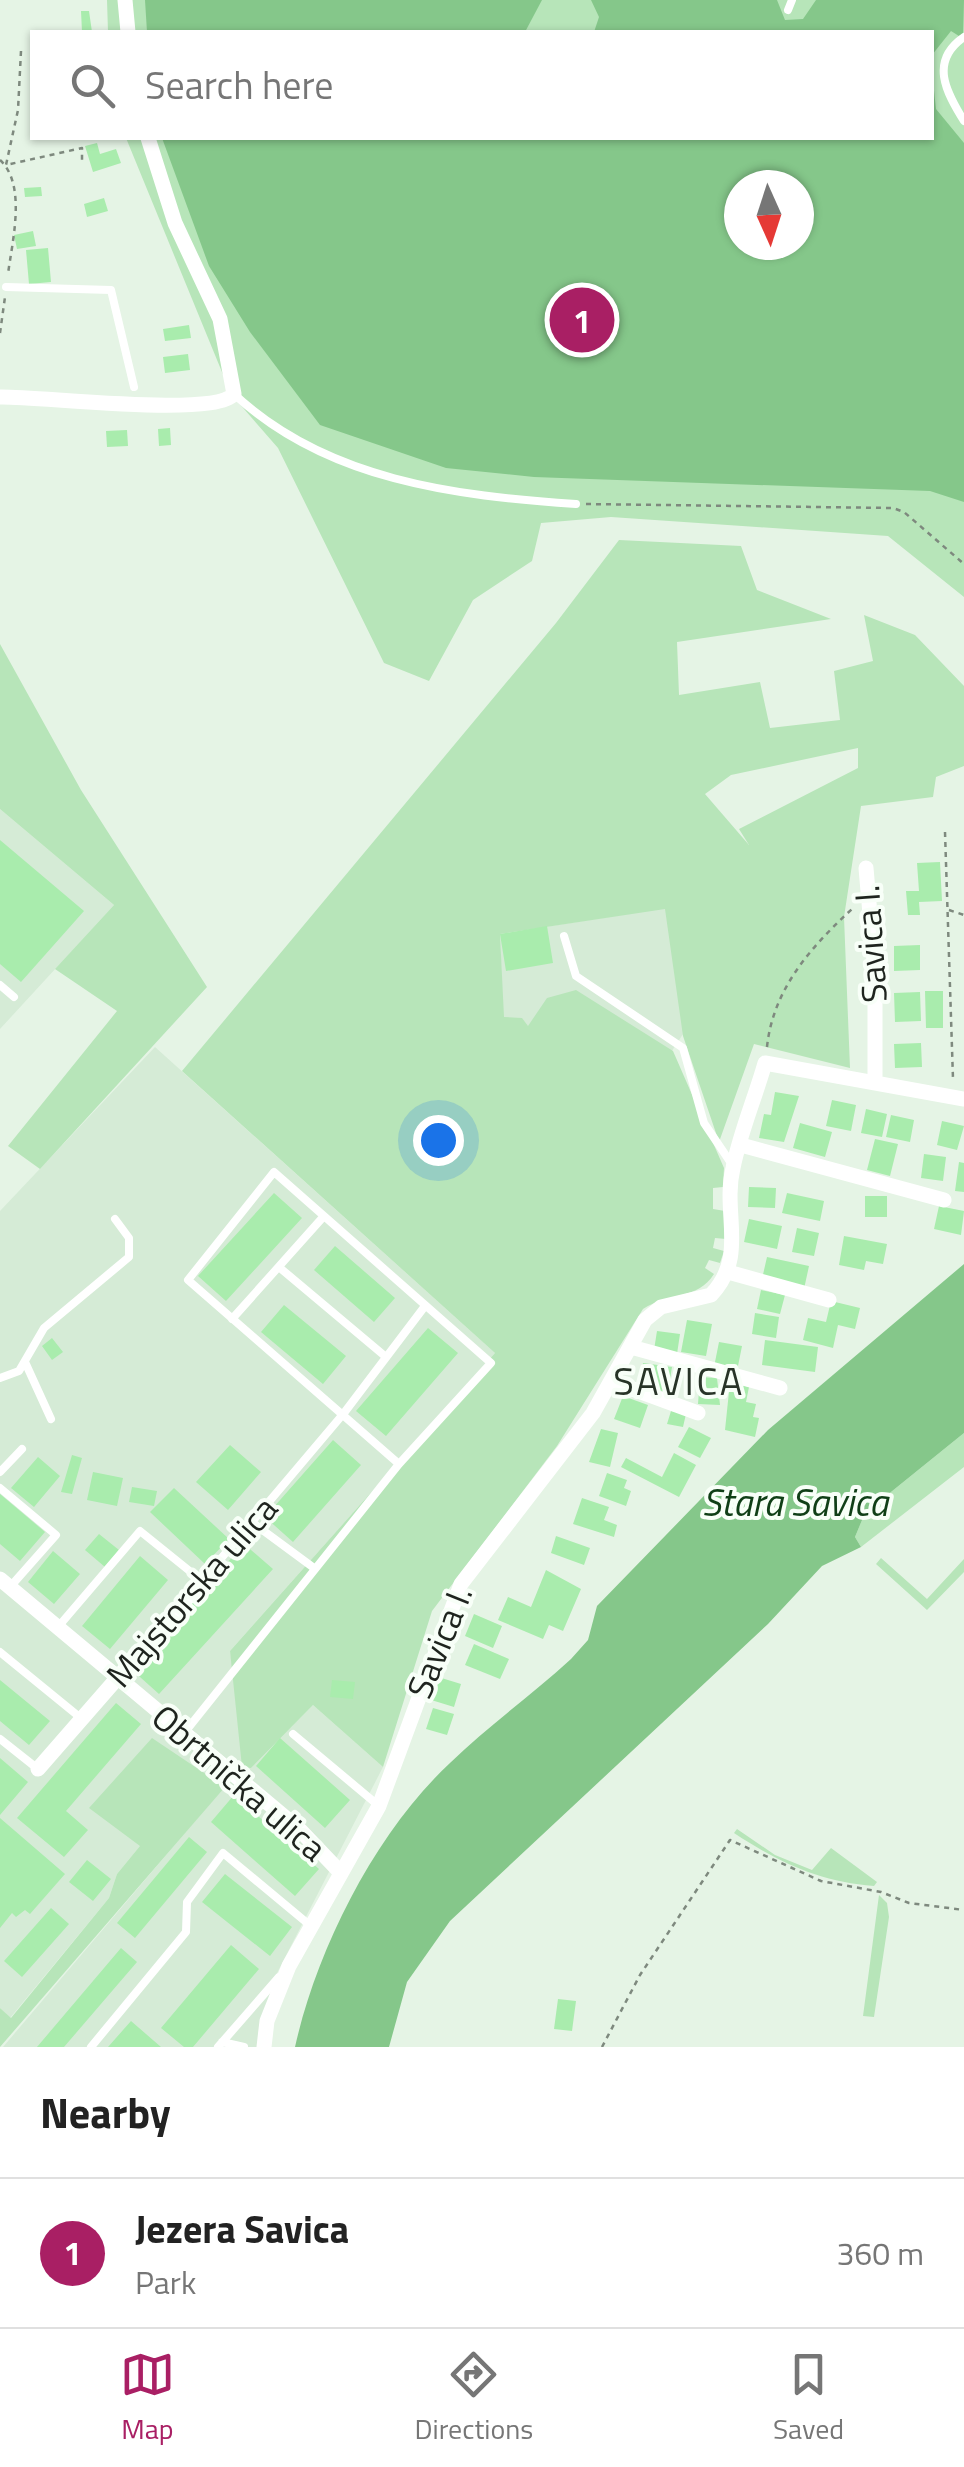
<!DOCTYPE html>
<html lang="en">
<head>
<meta charset="utf-8">
<style>
	body { margin:0; font-family:"Titillium Web",sans-serif; background:#f6f6f6; color:#222 }
	.compass { position:absolute; left:724px; top:170px; width:90px; height:90px; border-radius:50%; background:#fff; box-shadow:0 2px 8px #0004; rotate:177deg }
	.you { position:absolute; left:438px; top:1140px; width:35px; height:35px; margin:-25px; border:8px solid #fff; border-radius:50%; background:#1a73e8; box-shadow:0 0 0 15px #1a73e833 }
	.badge { display:grid; place-items:center; width:65px; height:65px; border-radius:50%; background:#a91f64; color:#fff; font-size:32px; font-weight:700 }
	.pin { position:absolute; translate:-50% -50%; border:5px solid #fff; box-shadow:0 2px 10px #0006 }
	.list { margin:0; padding:0; list-style:none }
	h2 { display:flex; justify-content:space-between; align-items:center; height:130px; margin:0; padding:0 40px; font-size:42px }
	h2 small { font-size:32px; font-weight:400; color:#767676 }
	.list li { display:grid; grid-template-columns:65px 1fr auto; gap:30px; align-items:center; box-sizing:border-box; height:150px; padding:0 40px; border-top:2px solid #e0e0e0 }
	.list b { display:block; font-size:38px; white-space:nowrap }
	.list p { margin:0; font-size:32px; white-space:nowrap; color:#767676 }
	.list em { font-size:32px; font-style:normal; color:#767676 }
	.icon { flex:none; width:55px; height:55px; fill:none; stroke:currentColor; stroke-width:2; stroke-linecap:round; stroke-linejoin:round }
	.map { position:relative; flex:none; width:964px; height:2047px; overflow:hidden }
	.search { position:absolute; background:#fff; box-shadow:0 2px 8px #0004; left:30px; right:30px; top:30px; height:110px; display:flex; align-items:center; gap:25px; box-sizing:border-box; padding:0 35px; border-radius:0px; color:#767676; font-size:38px }
	.sheet { height:280px; background:#fff }
	nav { display:flex; justify-content:space-around; align-items:center; box-sizing:border-box; height:140px; border-top:2px solid #e0e0e0; background:#fff; font-size:28px; color:#767676 }
	nav a { display:grid; justify-items:center; gap:5px }
	nav .on { color:#a91f64 }
	.map>svg:first-child { display:block }
	.built { fill:#d5ebd6 }
	.green { fill:#b7e5b9; fill-rule:evenodd }
	.water { fill:#85c78a; fill-rule:evenodd }
	.building { fill:#a9ecad }
	.lines { fill:none; stroke-linecap:round; stroke-linejoin:round }
	.path { stroke:#7e897e; stroke-width:2.5; stroke-dasharray:5 5; stroke-linecap:butt }
	.service { stroke:#fff; stroke-width:8 }
	.minor { stroke:#fff; stroke-width:15 }
	.labels { text-anchor:middle; stroke-width:8; stroke-linejoin:round; paint-order:stroke }
	.street-label { font-size:35px; fill:#1e241e; stroke:#f8fff8 }
	.neighbourhood-label { font-size:38px; letter-spacing:2.5px; fill:#283428; stroke:#f8fff8 }
	.water-label { font-size:38px; font-style:italic; fill:#103f17; stroke:#f8fff8 }
</style>
</head>
<body>
<div class="map">
<svg width="964" height="2047" viewBox="0 0 964 2047">
	<rect width="100%" height="100%" fill="#e5f4e5"/>
	<!-- built -->
	<path class="built" d="M0,809L114,905L0,1029Z
		M672,907L693,1019L644,1093L504,1042L500,934Z
		M155,1047L495,1353L230,1651L251,1768L313,1705L383,1767L276,1975L259,2047H3L224,1787L141,1845L117,1874L109,1898L10,2018L0,2008V1211Z"/>
	<!-- green -->
	<path class="green" d="M107,0H964V597L888,536L611,517L541,523L532,561L473,600L429,681L384,663L278,448L231,394L126,138H932V32H108ZM739,185H799V245H739Z
		M619,540L741,546L757,590L831,619L677,642L679,695L760,682L770,728L840,720L834,671L873,661L864,615L915,635L964,686V766L936,777L933,797L861,806L844,917L850,1068L754,1044L719,1142L683,1036L665,909L500,934L504,1017L522,1018L528,1026L547,998L576,990L673,1051L724,1168L723,1187L713,1188V1209L725,1211L726,1239L715,1238L713,1248L724,1251L720,1263L709,1260L705,1268L714,1274C698,1300 667,1293 643,1309L557,1446L432,1611L383,1767L313,1705L251,1768L242,1767L230,1651L495,1353L182,1071L556,623ZM858,748V768L739,829L749,845L705,794L731,775Z
		M0,644L81,790L207,987L40,1169L8,1146L117,1011L55,969L114,905L0,809Z
		M964,1433V1467L861,1547L855,1537L865,1513Z
		M881,1558L927,1599L964,1559V1572L927,1610L876,1564Z
		M152,1738L225,1787L0,2047V2008L11,2018L109,1898L117,1874L140,1846L89,1808Z
		M737,1829L775,1855L812,1870L831,1848L877,1882L874,1886C820,1882 778,1862 734,1833Z
		M879,1895L887,1903L889,1917L874,2017L863,2016Z"/>
	<!-- water -->
	<path class="water" d="M145,0H542L525,32H147Z
		M591,0H777L785,20L803,19L816,0H964L963,34L959,36L951,31L932,55V32H594L599,17Z
		M932,72L936,109L964,143V502L930,491L534,477L446,468L320,425L250,332L209,266L162,138H932ZM739,185H799V245H739Z
		M964,1264V1433L865,1513L855,1537L861,1547L822,1566L768,1624L450,1921L407,1982L389,2047H295C317,1949 375,1833 450,1763C488,1726 532,1695 571,1659L588,1640L597,1606L768,1430Z"/>
	<!-- building -->
	<path class="building" d="M81,11H89L92,32H82Z
		M97,143L100,154L116,149L121,163L93,172L85,146Z
		M41,187L42,196L25,197L24,188Z
		M104,198L108,211L87,217L84,204Z
		M33,231L36,246L17,249L14,235Z
		M48,248L51,282L29,284L26,250Z
		M189,325L191,338L165,341L163,329Z
		M188,354L190,370L165,373L163,357Z
		M170,428L171,445L159,446L158,429Z
		M127,430L128,446L107,447L106,431Z
		M0,840L84,911L21,982L0,964Z
		M940,862L942,901L919,902L920,915H908L906,891H919L917,863Z
		M547,926L553,963L506,971L500,934Z
		M920,945V970L894,971V946Z
		M925,991H943V1028H926Z
		M920,992L921,1021L895,1022L894,993Z
		M921,1043L922,1067L895,1068L894,1044Z
		M775,1092L799,1096L784,1142L759,1138L764,1114L771,1115Z
		M832,1100L856,1105L851,1131L826,1126Z
		M866,1109L887,1114L882,1137L861,1133Z
		M891,1115L914,1120L910,1142L886,1137Z
		M942,1121L964,1126L957,1150L937,1145Z
		M800,1123L832,1132L825,1157L793,1148Z
		M875,1139L898,1144L890,1176L867,1170Z
		M924,1154L946,1157L943,1181L921,1178Z
		M959,1162L964,1163V1192L955,1191Z
		M749,1187L776,1188L775,1208L748,1207Z
		M274,1193L302,1218L226,1301L198,1276Z
		M787,1193L824,1201L820,1221L782,1213Z
		M865,1196H887V1217H865Z
		M939,1206L964,1211L961,1235L934,1229Z
		M749,1219L782,1226L777,1249L744,1242Z
		M797,1228L819,1233L814,1256L792,1252Z
		M844,1236L887,1244L883,1264L866,1261L864,1270L839,1265Z
		M335,1246L395,1298L374,1322L314,1270Z
		M767,1257L809,1266L804,1289L762,1279Z
		M761,1290L785,1295L780,1314L757,1309Z
		M831,1301L860,1308L855,1329L838,1325L833,1348L803,1340L808,1318L826,1322Z
		M284,1305L346,1356L323,1384L261,1332Z
		M755,1313L779,1317L776,1338L752,1334Z
		M687,1320L712,1324L706,1356L681,1352Z
		M428,1328L458,1353L386,1436L356,1411Z
		M657,1331L680,1334L677,1354L654,1350Z
		M52,1338L63,1352L52,1360L42,1346Z
		M765,1340L818,1347L815,1372L762,1365Z
		M719,1342L742,1346L737,1371L714,1367Z
		M643,1363L672,1367L668,1392L639,1387Z
		M700,1377L717,1378L720,1405L698,1404Z
		M730,1382L749,1387L746,1402L756,1404L753,1417L759,1418L755,1437L725,1430Z
		M623,1396L648,1405L640,1428L614,1419Z
		M671,1411L686,1414L683,1427L667,1424Z
		M689,1427L711,1438L700,1458L678,1447Z
		M601,1429L618,1433L610,1467L589,1462Z
		M333,1440L361,1465L293,1542L265,1517Z
		M230,1445L261,1472L228,1510L196,1482Z
		M674,1453L696,1465L679,1497L621,1467L626,1458L662,1477Z
		M72,1455L82,1458L72,1494L61,1492Z
		M38,1457L60,1476L34,1507L11,1488Z
		M93,1472L123,1478L117,1506L87,1500Z
		M607,1473L627,1480L624,1488L631,1491L626,1506L599,1496Z
		M132,1487L157,1491L154,1506L129,1502Z
		M174,1488L229,1539L205,1564L150,1512Z
		M0,1494L45,1532L20,1561L0,1544Z
		M582,1498L609,1507L604,1520L617,1525L614,1537L573,1524Z
		M99,1534L119,1550L105,1567L85,1550Z
		M556,1536L590,1548L584,1565L551,1553Z
		M244,1544L273,1569L159,1694L131,1669Z
		M53,1551L80,1574L54,1604L28,1582Z
		M140,1556L168,1580L110,1649L82,1626Z
		M546,1570L581,1589L563,1631L549,1625L543,1639L498,1620L508,1597L531,1607Z
		M474,1614L502,1626L493,1648L465,1636Z
		M474,1644L509,1659L500,1679L465,1665Z
		M435,1676L461,1684L454,1707L428,1699Z
		M0,1680L50,1721L29,1745L0,1721Z
		M332,1680L355,1682L353,1699L330,1697Z
		M116,1703L141,1724L66,1811L88,1830L64,1857L17,1818Z
		M433,1708L454,1714L447,1735L426,1729Z
		M280,1738L350,1800L325,1828L256,1766Z
		M0,1758L28,1782L0,1815Z
		M234,1795L319,1869L295,1896L211,1822Z
		M0,1818L65,1874L30,1914L25,1910L16,1917L12,1913L0,1928Z
		M189,1837L207,1852L135,1938L117,1923Z
		M87,1860L111,1879L93,1901L69,1882Z
		M225,1874L292,1927L270,1956L202,1902Z
		M51,1908L69,1924L22,1977L4,1961Z
		M231,1945L259,1969L193,2047H184L161,2028Z
		M121,1948L137,1962L64,2047H37Z
		M558,1999L576,2001L572,2031L554,2029Z
		M131,2021L161,2047H108Z"/>
	<g class="lines">
		<!-- path -->
		<path class="path" d="M21,51L18,110L6,165L82,148V160
			M0,160C27,185 12,242 8,274
			M0,333L5,297
			M586,504L893,508L904,512L964,564
			M945,832L953,1079
			M949,910L964,915
			M767,1047C773,989 811,947 852,909
			M602,2047L640,1975L730,1840L821,1881L881,1892L909,1903L964,1910"/>
		<!-- service -->
		<path class="service" d="M788,10L792,0
			M964,37C929,61 946,92 964,121
			M6,287L111,290L134,387
			M234,394C326,480 455,496 576,504
			M564,936L576,976L683,1048L704,1123L733,1166
			M0,985L14,997
			M280,1268L386,1357
			M232,1319L324,1216
			M25,1362L51,1419
			M0,1378L19,1371L44,1328L129,1257V1238L115,1219
			M0,1472L22,1449
			M0,1488L56,1535L10,1587
			M253,1523L314,1568
			M58,1627L140,1531L202,1581L344,1413L425,1306
			M0,1652L82,1719
			M185,1732L399,1464L491,1363L274,1172L188,1280L399,1464
			M293,1734L379,1806
			M0,1739L38,1769
			M222,2042L244,2047
			M91,2047L186,1932L187,1902L223,1853L312,1927
			M218,2047L279,1977"/>
		<!-- minor -->
		<path class="minor" d="M125,0L128,32
			M0,397C40,396 214,418 234,394L220,319L175,223L148,138
			M866,868L875,972V1080
			M741,1145L944,1200
			M728,1272L829,1300
			M631,1347L780,1388
			M611,1381L698,1413
			M0,1579L299,1829L340,1872
			M38,1769L202,1581
			M264,2047L267,2021L289,1966L379,1806L461,1584L593,1413L645,1320L661,1307L711,1295C748,1256 722,1214 733,1168C740,1133 755,1098 765,1063L964,1099"/>
	</g>
	<g class="labels">
		<!-- street labels -->
		<g class="street-label">
			<text transform="translate(871 944) rotate(-94)" y="12">Savica I.</text>
			<text transform="translate(192 1592) rotate(-49)" y="12">Majstorska ulica</text>
			<text transform="translate(440 1642) rotate(-68)" y="12">Savica I.</text>
			<text transform="translate(239 1783) rotate(41)" y="12">Obrtnička ulica</text>
		</g>
		<!-- neighbourhood labels -->
		<g class="neighbourhood-label">
			<text x="679" y="1395">SAVICA</text>
		</g>
		<!-- water labels -->
		<g class="water-label">
			<text x="795" y="1516">Stara Savica</text>
		</g>
	</g>
</svg>
<svg class="compass" viewBox="-18 -18 36 36"><path d="M0-13l5 13h-10z" fill="#e53935"/><path d="M0 13l5-13h-10z" fill="#767676"/></svg>
<div class="you"></div>
<div class="pin badge" style="left:582px;top:320px">1</div>
<div class="search"><svg class="icon" aria-label="search" viewBox="0 0 24 24"><circle cx="10" cy="10" r="6"/><path d="M15 15l6 6"/></svg>Search here</div>
</div>
<section class="sheet">
<h2>Nearby<small></small></h2>
<ul class="list">
<li><span class="badge">1</span><div><b>Jezera Savica</b><p>Park</p></div><em>360 m</em></li>
</ul>
</section>
<nav>
<a class="on"><svg class="icon" aria-label="map" viewBox="0 0 24 24"><path d="M3 6l6-2 6 2 6-2v14l-6 2-6-2-6 2zM9 4v14M15 6v14"/></svg>Map</a>
<a><svg class="icon" aria-label="directions" viewBox="0 0 24 24"><path d="M12 3l9 9-9 9-9-9zM9 14v-3h6M13 9l2 2-2 2"/></svg>Directions</a>
<a><svg class="icon" aria-label="saved" viewBox="0 0 24 24"><path d="M7 4h10v16l-5-4-5 4z"/></svg>Saved</a>
</nav>
</body>
</html>
